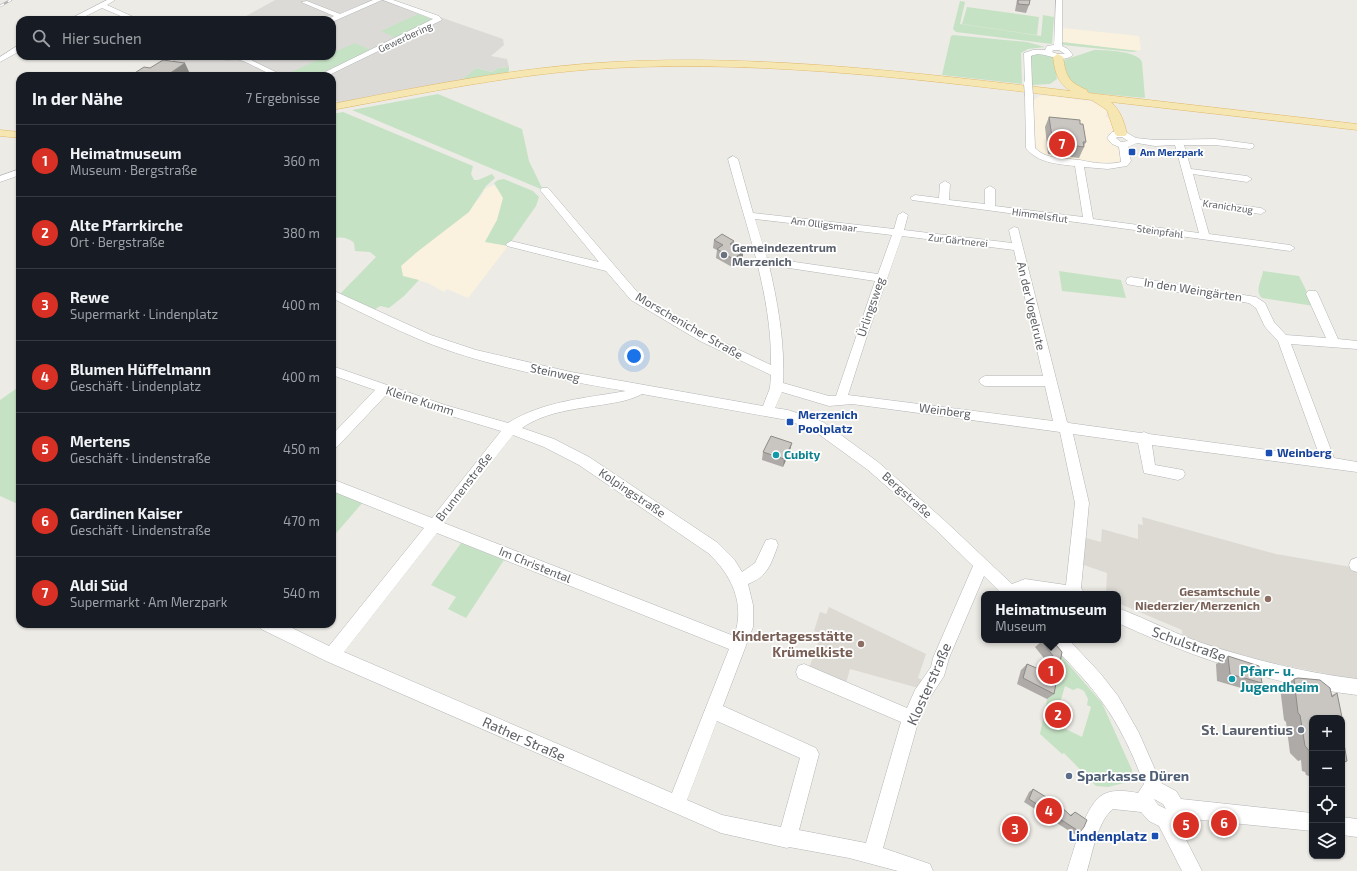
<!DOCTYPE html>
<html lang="de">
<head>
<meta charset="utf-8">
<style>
	body { margin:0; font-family:"Exo 2",sans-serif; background:#242831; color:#f1f3f6 }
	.controls { position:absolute; right:12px; bottom:12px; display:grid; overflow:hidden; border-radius:8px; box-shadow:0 1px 3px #0004 }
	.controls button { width:36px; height:36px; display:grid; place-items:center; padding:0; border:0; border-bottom:1px solid #363941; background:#171b24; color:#f1f3f6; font:20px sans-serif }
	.you { position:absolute; left:634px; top:356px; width:14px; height:14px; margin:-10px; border:3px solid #fff; border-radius:50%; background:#1a73e8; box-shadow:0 0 0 6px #1a73e833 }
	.badge { display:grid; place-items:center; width:26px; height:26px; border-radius:50%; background:#d93025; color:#fff; font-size:13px; font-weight:700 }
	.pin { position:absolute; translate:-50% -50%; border:2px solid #fff; box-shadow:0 1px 4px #0006 }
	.popup { position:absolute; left:981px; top:591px; width:140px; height:52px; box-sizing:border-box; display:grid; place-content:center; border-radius:8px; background:#171b24; filter:drop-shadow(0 1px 3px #0005); font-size:13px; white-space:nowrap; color:#9ea1a6 }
	.popup b { font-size:15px; color:#f1f3f6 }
	.popup::after { content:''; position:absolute; left:50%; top:100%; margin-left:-8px; border:8px solid transparent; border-top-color:#171b24 }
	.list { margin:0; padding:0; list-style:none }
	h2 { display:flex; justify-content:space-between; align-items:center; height:52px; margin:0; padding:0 16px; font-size:17px }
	h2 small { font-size:13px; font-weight:400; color:#9ea1a6 }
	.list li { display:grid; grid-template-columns:26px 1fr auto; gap:12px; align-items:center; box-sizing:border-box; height:72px; padding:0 16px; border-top:1px solid #363941 }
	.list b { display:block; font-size:15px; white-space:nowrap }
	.list p { margin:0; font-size:13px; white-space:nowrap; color:#9ea1a6 }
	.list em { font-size:13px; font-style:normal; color:#9ea1a6 }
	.icon { flex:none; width:22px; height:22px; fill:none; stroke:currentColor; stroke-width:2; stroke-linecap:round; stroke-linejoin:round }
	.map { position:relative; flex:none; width:1357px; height:871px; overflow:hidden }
	.search { position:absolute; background:#171b24; box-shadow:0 1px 3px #0004; left:16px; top:16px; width:320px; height:44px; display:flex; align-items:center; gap:10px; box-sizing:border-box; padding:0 14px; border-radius:12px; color:#9ea1a6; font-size:15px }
	.panel { position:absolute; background:#171b24; box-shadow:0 1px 3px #0004; left:16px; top:72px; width:320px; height:556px; border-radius:12px }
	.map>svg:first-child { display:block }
	.commercial { fill:#faf2de }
	.industrial { fill:#dcdad7 }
	.education { fill:#dddad4 }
	.green { fill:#c6e2c4; fill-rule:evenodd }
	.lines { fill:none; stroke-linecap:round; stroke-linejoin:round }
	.minor-casing { stroke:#b2b5b8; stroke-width:1 }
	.major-casing { stroke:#e1b96a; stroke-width:1 }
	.minor { fill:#fff; fill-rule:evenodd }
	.major { fill:#f6e7b2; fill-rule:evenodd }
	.rail-casing { stroke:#b3b4b4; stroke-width:2.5 }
	.rail { stroke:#fff; stroke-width:1.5; stroke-dasharray:4.5; stroke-linecap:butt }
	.minor-bridge-casing { stroke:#b2b5b8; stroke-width:9; stroke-linecap:butt }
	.minor-bridge { stroke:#fff; stroke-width:8 }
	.wall { fill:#adaaa7 }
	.shaded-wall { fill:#8d8b88 }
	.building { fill:#c9c6c2; stroke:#8d8b88 }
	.transit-dot { fill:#1a4fb4; stroke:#fff; stroke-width:1.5 }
	.worship-dot { fill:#6b7280; stroke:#fff; stroke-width:1.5 }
	.culture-dot { fill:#0f9aa8; stroke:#fff; stroke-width:1.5 }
	.education-dot { fill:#8d6e63; stroke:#fff; stroke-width:1.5 }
	.service-dot { fill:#5c6f8a; stroke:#fff; stroke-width:1.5 }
	.labels { text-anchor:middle; stroke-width:3.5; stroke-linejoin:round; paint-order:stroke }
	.far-street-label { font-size:10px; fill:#5d6064; stroke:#fff }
	.far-transit-label { font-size:10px; font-weight:bold; fill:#164399; stroke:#fff; text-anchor:start }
	.worship-label { font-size:12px; font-weight:bold; fill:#5b616d; stroke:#fff; text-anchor:start }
	.street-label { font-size:12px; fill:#5d6064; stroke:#fff }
	.transit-label { font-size:12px; font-weight:bold; fill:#164399; stroke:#fff; text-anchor:start }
	.culture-label { font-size:12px; font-weight:bold; fill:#0d838f; stroke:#fff; text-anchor:start }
	.education-label { font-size:12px; font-weight:bold; fill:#785e54; stroke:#fff; text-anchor:end }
	.near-education-label { font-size:14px; font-weight:bold; fill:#785e54; stroke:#fff; text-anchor:end }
	.near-street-label { font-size:14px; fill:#5d6064; stroke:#fff }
	.near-culture-label { font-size:14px; font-weight:bold; fill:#0d838f; stroke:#fff; text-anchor:start }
	.near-worship-label { font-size:14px; font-weight:bold; fill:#5b616d; stroke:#fff; text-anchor:end }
	.near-service-label { font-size:14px; font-weight:bold; fill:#4e5e75; stroke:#fff; text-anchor:start }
	.near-transit-label { font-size:14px; font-weight:bold; fill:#164399; stroke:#fff; text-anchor:end }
</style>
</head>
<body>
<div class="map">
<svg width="1357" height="871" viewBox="0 0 1357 871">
	<rect width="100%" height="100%" fill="#edebe5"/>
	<!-- commercial -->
	<path class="commercial" d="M1063,28L1139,36L1141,49L1138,51L1062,42Z
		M1041,95L1090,101L1103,107L1107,112L1106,117L1114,120V132L1108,134L1109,141L1117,146L1122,160L1118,163L1104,165L1049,157L1041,153L1036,147L1033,107L1034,100Z
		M494,185L501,193L503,198L497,220L485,241L508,246L468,298L447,289L444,292L428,283L403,276L401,266L480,198L485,189Z"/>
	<!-- industrial -->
	<path class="industrial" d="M275,0H391L503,39L504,45L491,56L507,59L509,67L498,68L492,72L476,68L460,81L340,103L332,99V76H147L178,56H332V20H239Z"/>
	<!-- education -->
	<path class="education" d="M1142,517L1276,554L1357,568V680L1273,663L1183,641L1182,630L1118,603V594H1106L1107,573L1081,564L1083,537L1101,542L1102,529L1138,539V524L1143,525Z
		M829,607L926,654L918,678L927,682L922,689L850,669L845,687L808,671L821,634L814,631L820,612L826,614Z"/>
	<!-- green -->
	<path class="green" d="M960,1L965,2L960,24L1041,36L1043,15L1054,17L1052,44L956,32L953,29Z
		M967,7L1039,17L1037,35L962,24Z
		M418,14L432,19L396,38L381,31Z
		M953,35L1027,42L1045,47L1028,49L1021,53L1022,84L942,75L951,36Z
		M1062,42L1138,51L1133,52L1063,45Z
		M355,43L371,50L314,76L285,75L326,56H332V53Z
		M1094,50C1105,50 1138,51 1142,62L1145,98L1091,93L1085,91L1070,83L1064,67V60Z
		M1043,53L1054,57L1057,79L1050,84L1032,85L1030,74L1031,55Z
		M509,67V71L507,73L460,81L476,68L492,72L498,68Z
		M438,94L522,129L529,161L543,190L352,110Z
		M343,112L473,166L471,174L474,180H478L492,174L495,178L486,186L469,212L417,252L401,266L403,276L419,280L404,296L389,308L380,306L374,310L340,294L376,257L370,252L355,251L354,243C348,237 340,237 332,238V114Z
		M504,179L533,191L539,197L536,206L508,246L485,242L497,220L503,198L494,183L498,180Z
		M1059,271L1121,280L1126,298L1062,291Z
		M1263,271L1299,276L1314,306L1262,298C1254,291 1262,280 1263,271Z
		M20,386V505L0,496V400Z
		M332,488L364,501L332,538Z
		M461,543L504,560L466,618L448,609L456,597L431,585Z
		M1057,651L1102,703L1132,770L1131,779L1128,782L1108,787L1096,786L1064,753L1062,754L1040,734ZM1065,686L1073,690L1078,688L1084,691L1088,699L1087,705L1091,707L1082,737L1054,723Z"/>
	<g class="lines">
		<!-- minor casing -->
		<g class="minor-casing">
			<path id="minor" d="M107,0H115L107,5L140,20H130L102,8L78,20H68Z
				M373,0H382L332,22V20H327L334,16L301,2L307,1L340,14Z
				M383,0H393L439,16L442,20L327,76H317L433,19Z
				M1056,0H1062V46L1068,49L1073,55C1059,66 1045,49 1031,56L1032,84L1028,86H1025L1024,53L1033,50H1045L1047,46L1054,45ZM1053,50H1059L1065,54H1058L1052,52Z
				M17,46H20V51L0,62V57Z
				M171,56H180L150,76H140Z
				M216,56H250L247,58L284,76C266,76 256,65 240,60C232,58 225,63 216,56Z
				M1026,93H1029L1033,95L1035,148C1047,160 1065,158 1080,160C1093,163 1108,165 1121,162L1119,147L1112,144L1107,138L1112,132L1124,131L1136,138L1155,140L1215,139L1253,144L1254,146L1253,148L1250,149L1215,145H1184L1191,169L1247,176L1252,179L1247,182L1193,174L1200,200L1261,208L1266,211L1261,214L1201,206L1209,234L1290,245L1295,248L1290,251L912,200L910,198L915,195L939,198L940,184L945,181L950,184L949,200L985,204V189L990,186L995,189V206L1083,217L1075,166C1058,164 1037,163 1026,148L1025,95ZM1117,137H1122L1128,141L1121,142L1116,138ZM1137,143L1155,146L1175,145L1199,233L1093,219L1084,167L1108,169L1127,166L1131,161L1128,147Z
				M733,156L738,159L753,213L894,229L898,215L903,212L908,215L904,230L1012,243L1009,230L1014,227L1018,228L1067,422L1069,423L1141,433L1144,432L1149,434L1320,457L1278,341L1265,327L1256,308L1249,303L1131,285L1127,284L1126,281L1127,278L1131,277L1256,297L1265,303L1274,322L1286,335L1326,338L1306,294L1308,291H1316L1318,294L1338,339L1357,341V349L1291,344L1334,458L1357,462V472L1152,445L1155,465L1183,470L1185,474L1183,478L1178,480L1144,473L1138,443L1073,434L1089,503L1081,588L1085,594H1002L984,576L949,658L944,676L927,702L919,719L883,848L930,864L933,871H898L849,858L789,847L787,848L721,833L326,661L261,629L259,624H284L329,646L424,528L332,491V479L432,518L501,431L438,412L387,394L337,447L332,448V435L375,390L332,375V366L445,405L508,423C543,401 586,398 626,391C560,380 485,366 423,341C392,328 362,313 332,298V290L431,335L476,350L571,372L763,406L770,388L771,375L700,341L631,300L606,271L507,246L506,244L511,241L599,262L540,190L542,188H548L639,294L708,335L771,365C772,294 746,227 728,159ZM755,219L892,235L878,274L767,258ZM902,236L1014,250L1043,376H985L981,378L979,381L981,384L985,386H1045L1053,421L848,395L866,339ZM769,265L875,281L836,396H829L783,383C785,343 778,304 769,265ZM782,392L829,406L852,404L1060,432L1075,503L1066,585L1025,579L1012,584L944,520L878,462L823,422L788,410L775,408ZM642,394L787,420L813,430L868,470L934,528L973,566L933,658L931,667L915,690L907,708L804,664L798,666L796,672L798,678L901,722L866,843L799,830L819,754L816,748L723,706L753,627V605L748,584C768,576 771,564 778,545L776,540L771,539L766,540L755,563L742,572L734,559L718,543L589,457L554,439L522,428C546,411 578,409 607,404C619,402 631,400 642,394ZM513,435L544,447L579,465L708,553C731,574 746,604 734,636L444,523ZM437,533L729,649L672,793L344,652ZM717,721L800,758L781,827L722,815L687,800Z
				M20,169V175L0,182V176Z
				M1356,558H1357V572L1351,570L1349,565L1351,560Z
				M1118,608C1149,620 1179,636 1211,646C1258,661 1308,673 1357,679V695C1274,685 1194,658 1118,623Z
				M1050,640H1069L1100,673L1118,696L1139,733L1161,783L1176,791L1181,799L1312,813V831L1182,818L1178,824L1202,871H1182L1159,826L1149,821L1141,812L1113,809C1098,820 1092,854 1087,871H1067C1074,851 1085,803 1104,794C1115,789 1127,791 1138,793L1144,784C1133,754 1119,724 1100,699C1086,680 1069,663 1052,645ZM1154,799L1163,804L1166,809L1158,805Z
				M1342,817L1357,819V837L1342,835Z"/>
		</g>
		<!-- major casing -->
		<g class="major-casing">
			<path id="major" d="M1058,54L1063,57C1066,76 1068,82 1087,90L1088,93L1357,124V130L1111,102C1121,111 1124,122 1127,134L1125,136H1117L1115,134L1107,110L1092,100C933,81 774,60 613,68C518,73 425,93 332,110V104C425,86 518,67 613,62C766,54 918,73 1071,91C1057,83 1055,71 1053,57Z
				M0,130L20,132V138L0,136Z"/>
		</g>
		<!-- minor -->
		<use href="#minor" class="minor"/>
		<!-- major -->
		<use href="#major" class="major"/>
		<!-- rail casing -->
		<g class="rail-casing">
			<path id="rail" d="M0,6L11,0"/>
		</g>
		<!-- rail -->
		<use href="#rail" class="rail"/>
		<!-- minor-bridge casing -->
		<g class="minor-bridge-casing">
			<path id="minor-bridge" d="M1028,84L1029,95"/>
		</g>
		<!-- minor-bridge -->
		<use href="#minor-bridge" class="minor-bridge"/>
	</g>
	<!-- wall -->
	<path class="wall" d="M1017,0H1030L1029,5L1026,13L1015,11Z
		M1049,117L1080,124L1086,142L1084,146V147L1079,158L1048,154L1045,127Z
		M714,240L734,247L743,261L732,267L716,258L717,250L713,248Z
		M790,451L783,467L762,460L763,452Z
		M1042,641L1062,652L1054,694L1047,699L1017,684L1021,670L1027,664L1044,672L1047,662L1035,647Z
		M1228,656L1262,683L1248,690L1217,681L1216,664Z
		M1294,679L1332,695L1337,693L1312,718V777L1306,775L1305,772L1302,771L1301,760L1298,761L1290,753L1286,722L1284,720L1280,687Z
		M1033,789L1070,815L1075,812L1080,832L1074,834L1024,802L1029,792Z"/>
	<!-- shaded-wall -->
	<path class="shaded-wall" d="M185,63L190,74L187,76H166Z
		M734,241V250L730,244Z
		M743,252V261L732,267L733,259Z
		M792,443L790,451L783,467L784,459Z"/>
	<!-- building -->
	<path class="building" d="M1018,0H1030L1029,5L1018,4Z
		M163,60L185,63L166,76H130L144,67L150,68Z
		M1049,117L1080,120V124H1083L1086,142H1083L1084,147L1053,143Z
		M722,234L734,241L730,244L743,252L733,259L717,249L723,245L714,240Z
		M771,436L792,443L784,459L763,452Z
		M1043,640H1052L1062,652L1054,694L1023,678L1027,664L1048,673L1053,656L1042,641Z
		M1228,656L1259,666L1262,683L1230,674Z
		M1298,678L1320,680L1330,688L1332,697L1337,693L1344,727L1342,728V718H1312V754L1305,746L1300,715L1298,713L1294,679Z
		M1342,732L1347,761L1342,763Z
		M1033,789L1059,805L1071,816L1075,812L1087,820L1084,827L1080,832L1029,799Z"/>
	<!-- markers -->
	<g class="transit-dot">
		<rect x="1128" y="148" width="8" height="8" rx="2"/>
		<rect x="786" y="418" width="8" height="8" rx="2"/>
		<rect x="1265" y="449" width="8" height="8" rx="2"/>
		<rect x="1151" y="832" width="8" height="8" rx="2"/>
	</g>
	<g class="worship-dot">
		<circle cx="724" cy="255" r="4"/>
		<circle cx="1301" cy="730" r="4"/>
	</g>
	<g class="culture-dot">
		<circle cx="776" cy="455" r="4"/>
		<circle cx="1232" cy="679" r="4"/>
	</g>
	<g class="education-dot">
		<circle cx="1268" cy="599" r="4"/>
		<circle cx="861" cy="644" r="4"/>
	</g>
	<circle class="service-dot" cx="1069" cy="776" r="4"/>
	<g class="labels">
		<!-- far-street labels -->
		<g class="far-street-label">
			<text transform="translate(405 37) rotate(-25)" y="4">Gewerbering</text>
			<text transform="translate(1228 206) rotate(8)" y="4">Kranichzug</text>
			<text transform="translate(1040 215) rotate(8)" y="4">Himmelsflut</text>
			<text transform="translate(824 224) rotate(7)" y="4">Am Olligsmaar</text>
			<text transform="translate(1160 231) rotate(8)" y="4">Steinpfahl</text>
			<text transform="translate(958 240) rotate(6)" y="4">Zur Gärtnerei</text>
		</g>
		<!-- far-transit labels -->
		<g class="far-transit-label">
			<text x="1140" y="156">Am Merzpark</text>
		</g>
		<!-- worship labels -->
		<g class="worship-label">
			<text x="732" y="252">Gemeindezentrum<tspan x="732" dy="14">Merzenich</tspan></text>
		</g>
		<!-- street labels -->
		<g class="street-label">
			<text transform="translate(1193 290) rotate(9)" y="4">In den Weingärten</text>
			<text transform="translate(1031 306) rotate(77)" y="4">An der Vogelrute</text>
			<text transform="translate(871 307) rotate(-71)" y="4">Ürlingsweg</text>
			<text transform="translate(689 326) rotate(30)" y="4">Morschenicher Straße</text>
			<text transform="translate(555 373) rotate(12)" y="4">Steinweg</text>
			<text transform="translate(420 401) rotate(18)" y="4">Kleine Kumm</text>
			<text transform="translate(945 411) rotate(7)" y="4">Weinberg</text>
			<text transform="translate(464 487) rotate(-52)" y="4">Brunnenstraße</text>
			<text transform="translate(632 493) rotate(34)" y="4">Kolpingstraße</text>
			<text transform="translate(907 495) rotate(42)" y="4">Bergstraße</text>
			<text transform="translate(535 565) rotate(22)" y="4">Im Christental</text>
		</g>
		<!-- transit labels -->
		<g class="transit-label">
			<text x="798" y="419">Merzenich<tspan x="798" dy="14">Poolplatz</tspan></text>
			<text x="1277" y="457">Weinberg</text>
		</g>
		<!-- culture labels -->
		<g class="culture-label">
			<text x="784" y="459">Cubity</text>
		</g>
		<!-- education labels -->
		<g class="education-label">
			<text x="1260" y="596">Gesamtschule<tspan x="1260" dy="14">Niederzier/Merzenich</tspan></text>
		</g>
		<!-- near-education labels -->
		<g class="near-education-label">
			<text x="853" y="641">Kindertagesstätte<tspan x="853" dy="16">Krümelkiste</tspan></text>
		</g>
		<!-- near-street labels -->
		<g class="near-street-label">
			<text transform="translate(1189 644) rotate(20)" y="5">Schulstraße</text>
			<text transform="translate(929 684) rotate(-66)" y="5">Klosterstraße</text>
			<text transform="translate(524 739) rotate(24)" y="5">Rather Straße</text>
		</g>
		<!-- near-culture labels -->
		<g class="near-culture-label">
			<text x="1240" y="676">Pfarr- u.<tspan x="1240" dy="16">Jugendheim</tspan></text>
		</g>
		<!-- near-worship labels -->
		<g class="near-worship-label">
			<text x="1293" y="735">St. Laurentius</text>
		</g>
		<!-- near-service labels -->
		<g class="near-service-label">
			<text x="1077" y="781">Sparkasse Düren</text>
		</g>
		<!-- near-transit labels -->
		<g class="near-transit-label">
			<text x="1147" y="841">Lindenplatz</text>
		</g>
	</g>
</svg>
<div class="controls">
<button>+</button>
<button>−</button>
<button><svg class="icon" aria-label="locate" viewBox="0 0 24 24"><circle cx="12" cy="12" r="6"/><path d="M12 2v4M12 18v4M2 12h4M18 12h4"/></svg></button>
<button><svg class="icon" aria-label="layers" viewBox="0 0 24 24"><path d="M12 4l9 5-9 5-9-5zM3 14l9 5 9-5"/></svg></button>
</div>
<div class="you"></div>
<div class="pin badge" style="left:1051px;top:671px">1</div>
<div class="popup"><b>Heimatmuseum</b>Museum</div>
<div class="pin badge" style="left:1058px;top:715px">2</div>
<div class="pin badge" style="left:1015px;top:829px">3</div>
<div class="pin badge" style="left:1049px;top:811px">4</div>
<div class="pin badge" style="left:1186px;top:825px">5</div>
<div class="pin badge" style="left:1224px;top:823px">6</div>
<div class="pin badge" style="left:1062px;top:144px">7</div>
<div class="search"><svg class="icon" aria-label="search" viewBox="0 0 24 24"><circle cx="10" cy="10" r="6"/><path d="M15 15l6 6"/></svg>Hier suchen</div>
<section class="panel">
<h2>In der Nähe<small>7 Ergebnisse</small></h2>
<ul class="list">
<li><span class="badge">1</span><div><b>Heimatmuseum</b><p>Museum · Bergstraße</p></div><em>360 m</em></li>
<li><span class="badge">2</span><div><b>Alte Pfarrkirche</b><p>Ort · Bergstraße</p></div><em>380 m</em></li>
<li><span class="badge">3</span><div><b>Rewe</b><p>Supermarkt · Lindenplatz</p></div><em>400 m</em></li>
<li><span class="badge">4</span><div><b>Blumen Hüffelmann</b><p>Geschäft · Lindenplatz</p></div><em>400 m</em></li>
<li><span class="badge">5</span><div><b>Mertens</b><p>Geschäft · Lindenstraße</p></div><em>450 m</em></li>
<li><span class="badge">6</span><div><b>Gardinen Kaiser</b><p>Geschäft · Lindenstraße</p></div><em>470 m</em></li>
<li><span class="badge">7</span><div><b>Aldi Süd</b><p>Supermarkt · Am Merzpark</p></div><em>540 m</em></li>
</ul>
</section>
</div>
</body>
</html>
